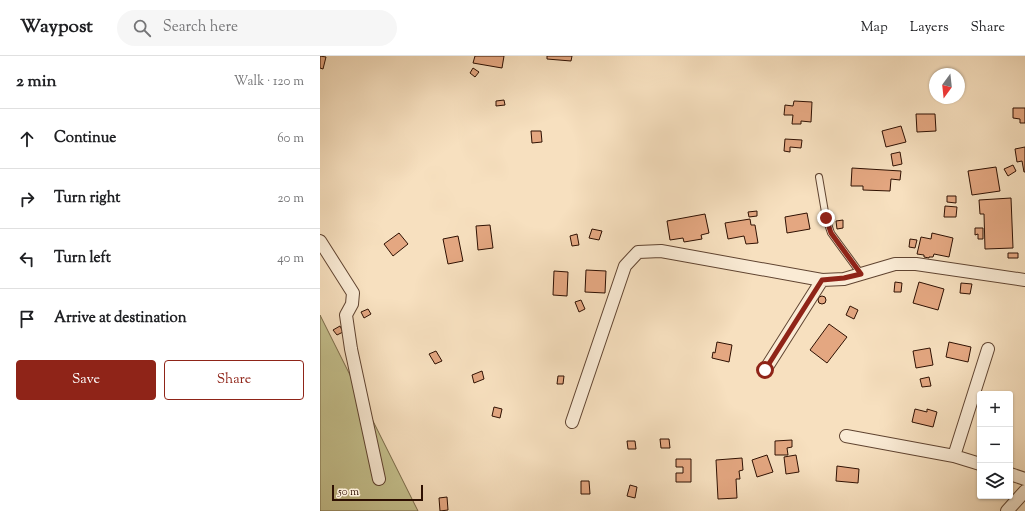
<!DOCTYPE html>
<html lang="en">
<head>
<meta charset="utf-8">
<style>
	body { margin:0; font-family:"Sorts Mill Goudy",serif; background:#f6f6f6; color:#202124 }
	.controls { position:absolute; right:12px; bottom:12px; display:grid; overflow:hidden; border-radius:4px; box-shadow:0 1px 3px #0004 }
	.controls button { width:36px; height:36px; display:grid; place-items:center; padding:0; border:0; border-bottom:1px solid #e0e0e0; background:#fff; color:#202124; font:20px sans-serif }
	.compass { position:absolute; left:609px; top:12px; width:36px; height:36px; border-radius:50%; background:#fff; box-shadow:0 1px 3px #0004; rotate:195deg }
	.scale { position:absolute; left:12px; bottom:10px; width:91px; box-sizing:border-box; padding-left:4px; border:2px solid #2e1002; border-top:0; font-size:11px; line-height:14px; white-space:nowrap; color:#2e1002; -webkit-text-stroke:3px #faebd5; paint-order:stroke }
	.stop { position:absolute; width:12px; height:12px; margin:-9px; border:3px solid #8f2418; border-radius:50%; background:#fff }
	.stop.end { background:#8f2418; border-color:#fff; box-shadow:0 1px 4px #0008 }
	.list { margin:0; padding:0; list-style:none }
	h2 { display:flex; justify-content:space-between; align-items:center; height:52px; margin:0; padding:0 16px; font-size:17px }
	h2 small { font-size:13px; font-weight:400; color:#757577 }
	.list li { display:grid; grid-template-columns:26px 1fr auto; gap:12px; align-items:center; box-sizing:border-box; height:60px; padding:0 16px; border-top:1px solid #e0e0e0 }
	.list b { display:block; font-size:15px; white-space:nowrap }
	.list em { font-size:13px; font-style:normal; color:#757577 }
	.actions { display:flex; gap:8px; padding:12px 16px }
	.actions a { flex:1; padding:9px 0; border:1px solid #8f2418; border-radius:4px; text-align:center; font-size:14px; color:#8f2418 }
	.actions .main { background:#8f2418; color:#fff }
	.icon { flex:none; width:22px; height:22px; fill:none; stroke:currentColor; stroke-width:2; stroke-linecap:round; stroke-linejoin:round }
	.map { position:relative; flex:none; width:705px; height:455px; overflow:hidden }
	header { display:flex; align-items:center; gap:24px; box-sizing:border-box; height:56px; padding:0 20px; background:#fff; border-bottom:1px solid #e0e0e0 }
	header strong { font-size:19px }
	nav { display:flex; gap:22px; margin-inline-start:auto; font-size:14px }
	.search { width:280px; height:36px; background:#f6f6f6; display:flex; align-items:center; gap:10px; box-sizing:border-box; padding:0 14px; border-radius:22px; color:#757577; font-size:15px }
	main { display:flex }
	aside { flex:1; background:#fff }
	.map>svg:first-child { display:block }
	.green { fill:#c4c08d; stroke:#796848 }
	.building { fill:#e4a781; stroke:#2e1002 }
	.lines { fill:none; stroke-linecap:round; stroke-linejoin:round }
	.lane-casing { stroke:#604431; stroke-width:8 }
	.street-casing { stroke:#604431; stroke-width:14 }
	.lane { stroke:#faebd5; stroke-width:6 }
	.street { stroke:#faebd5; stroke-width:12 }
	.route { stroke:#8f2418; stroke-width:5 }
</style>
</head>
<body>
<header>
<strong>Waypost</strong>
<div class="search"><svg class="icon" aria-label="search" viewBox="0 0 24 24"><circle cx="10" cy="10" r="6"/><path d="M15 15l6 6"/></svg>Search here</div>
<nav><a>Map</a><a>Layers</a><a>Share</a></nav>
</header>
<main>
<aside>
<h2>2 min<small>Walk · 120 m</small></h2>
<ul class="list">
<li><svg class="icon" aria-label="ahead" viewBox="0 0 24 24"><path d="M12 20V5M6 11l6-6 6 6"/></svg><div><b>Continue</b></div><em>60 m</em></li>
<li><svg class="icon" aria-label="right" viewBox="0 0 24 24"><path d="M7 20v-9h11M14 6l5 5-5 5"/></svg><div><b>Turn right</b></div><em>20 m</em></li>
<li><svg class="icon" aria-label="left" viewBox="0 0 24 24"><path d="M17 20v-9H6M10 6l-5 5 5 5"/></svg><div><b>Turn left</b></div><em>40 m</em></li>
<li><svg class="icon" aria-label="arrive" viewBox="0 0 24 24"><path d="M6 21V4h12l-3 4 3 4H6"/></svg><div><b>Arrive at destination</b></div></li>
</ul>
<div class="actions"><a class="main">Save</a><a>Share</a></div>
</aside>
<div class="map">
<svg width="705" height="455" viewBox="0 0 705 455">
	<rect width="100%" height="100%" fill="#f7e0bf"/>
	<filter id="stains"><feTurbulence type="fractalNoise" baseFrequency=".005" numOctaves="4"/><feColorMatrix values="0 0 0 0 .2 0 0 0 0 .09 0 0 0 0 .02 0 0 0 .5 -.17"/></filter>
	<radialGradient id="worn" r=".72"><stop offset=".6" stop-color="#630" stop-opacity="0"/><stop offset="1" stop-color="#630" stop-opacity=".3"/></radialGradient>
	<!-- green -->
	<path class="green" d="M0,259L98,455H0Z"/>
	<!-- building -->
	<path class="building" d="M0,0L6,1L3,13L0,12Z
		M155,0H184L182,12L153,7Z
		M227,0H252L251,5L227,3Z
		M153,12L159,16L155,21L150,17Z
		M184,44L185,49L176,50V45Z
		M474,45L492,46L491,66L481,65V68H472L473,59H464L465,49L473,50Z
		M693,52H705V67H700V63L693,62Z
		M596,58H615L616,75L597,76Z
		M581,70L586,86L566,91L562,75Z
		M211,75H221L222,86L212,87Z
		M465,83L482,84L481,92L470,91V96L464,95Z
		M705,91V116H704L702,105L697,106L695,93Z
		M580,96L582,108L573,110L571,98Z
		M693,109L696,115L688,120L684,113Z
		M676,111L680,135L652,139L648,115Z
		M532,112L581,115L580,124L571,123L570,135L543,134V130H531Z
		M627,140H636V147L627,146Z
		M691,142L693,192L665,193L664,158H660L659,144Z
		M625,150L637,151L636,161H624Z
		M437,155V160L429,161L428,156Z
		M487,157L490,173L467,177L465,161Z
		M385,158L389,177L381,179L382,183L364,186L363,182L350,184L347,165Z
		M430,163L431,169H435L438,187L426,188L424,180L408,183L405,167Z
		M523,164V172L517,173L516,165Z
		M170,169L173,192L158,194L156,170Z
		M655,172H663V183H658V178L655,179Z
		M272,173L282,175L279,184L269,182Z
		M79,177L88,188L73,200L64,188Z
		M612,177L633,182L629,201L614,198L613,201H609V202L604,201V199L597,198L601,181L611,183Z
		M257,178L259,189L252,190L250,180Z
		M138,180L143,205L128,208L123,183Z
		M590,183L597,184L595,192L589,191Z
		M688,197H698V202H688Z
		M266,214L286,215L285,237L265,236Z
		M234,215L248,216L247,240L233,239Z
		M575,226L582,227L581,236H574Z
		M599,226L624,233L618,254L593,247Z
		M641,227L652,228L650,238L640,237Z
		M498 244a4 4 0 1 1 8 0a4 4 0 1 1-8 0Z
		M261,244L265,253L259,256L255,246Z
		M530,250L538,254L534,263L526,259Z
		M48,253L51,258L44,262L41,256Z
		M509,268L527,281L507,307L490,294Z
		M20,270L23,276L17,279L13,274Z
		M397,286L412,289L409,306L392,302L393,296L395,297Z
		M629,286L651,291L648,306L626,301Z
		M610,292L613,309L596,312L593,295Z
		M116,295L122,305L115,308L109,298Z
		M162,315L164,323L154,327L152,319Z
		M238,320H244L243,328H237Z
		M609,321L611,330L602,331L600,323Z
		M174,351L182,353L180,362L172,360Z
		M595,353L607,356V353L617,356L613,371L592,366Z
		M340,383H349L350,392H341Z
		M472,384V391L467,392L468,399H455V385Z
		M307,385H315L316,393H308Z
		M447,399L453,416L437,421L432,404Z
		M476,399L479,416L466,418L464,401Z
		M422,402L423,414L419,415L420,423H416L417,442L398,443L396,404Z
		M356,403H371V426H356V417H363V411H356Z
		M517,410L539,413L538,427L516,425Z
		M261,425H269L270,438H261Z
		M310,429L317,431L315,442L307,440Z
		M127,441L128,454L120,455L119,442Z"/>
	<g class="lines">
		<!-- lane casing -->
		<g class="lane-casing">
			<path id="lane" d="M499,121L506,162L511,177L541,218"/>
		</g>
		<!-- street casing -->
		<g class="street-casing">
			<path id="street" d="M0,185L33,237L32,248L26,259L31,293L59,423
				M445,314L502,224
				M252,366L305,210L318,196L341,195L502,224L524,223L575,208H596L705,224
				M526,380L634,400L660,408
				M634,400L668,293
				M690,418L705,423
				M687,455L705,435"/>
		</g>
		<!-- lane -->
		<use href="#lane" class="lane"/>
		<!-- street -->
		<use href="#street" class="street"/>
	</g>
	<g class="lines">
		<!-- route -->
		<path class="route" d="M445,314L502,224L524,222L541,218L511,177L506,162"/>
	</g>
	<rect width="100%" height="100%" filter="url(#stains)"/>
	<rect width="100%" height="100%" fill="url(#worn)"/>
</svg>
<div class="controls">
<button>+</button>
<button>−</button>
<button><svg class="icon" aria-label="layers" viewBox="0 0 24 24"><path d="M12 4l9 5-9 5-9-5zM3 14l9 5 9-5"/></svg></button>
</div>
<svg class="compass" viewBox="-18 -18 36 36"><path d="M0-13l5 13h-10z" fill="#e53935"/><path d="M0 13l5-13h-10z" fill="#757577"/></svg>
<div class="scale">50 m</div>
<div class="stop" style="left:445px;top:314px"></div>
<div class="stop end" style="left:506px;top:162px"></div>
</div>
</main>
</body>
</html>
